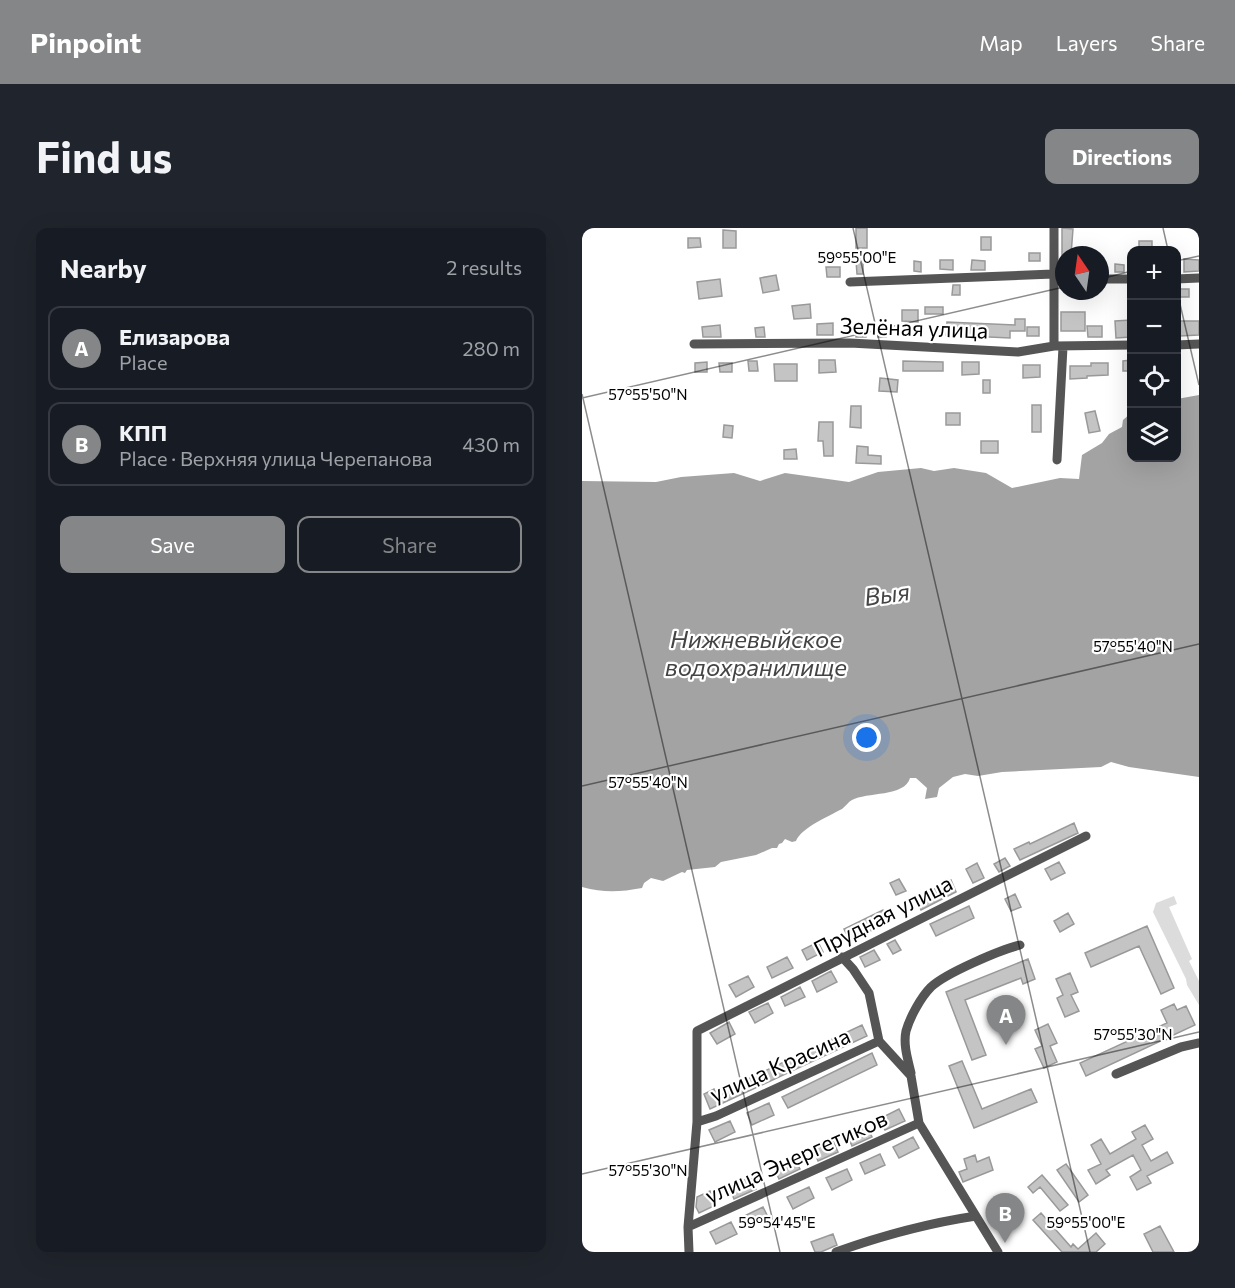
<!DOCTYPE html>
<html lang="en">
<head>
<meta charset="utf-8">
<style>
	body { margin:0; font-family:Commissioner,sans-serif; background:#20242c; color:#f1f3f6 }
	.controls { position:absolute; right:18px; top:18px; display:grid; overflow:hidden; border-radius:12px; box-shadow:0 6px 24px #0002 }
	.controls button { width:54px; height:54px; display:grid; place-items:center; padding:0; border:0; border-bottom:2px solid #363941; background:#171b24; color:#f1f3f6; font:30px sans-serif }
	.compass { position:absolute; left:473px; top:18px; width:54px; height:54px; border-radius:50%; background:#171b24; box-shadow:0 6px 24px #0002; rotate:347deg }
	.you { position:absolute; left:285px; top:510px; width:21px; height:21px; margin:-15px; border:4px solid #fff; border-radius:50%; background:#1a73e8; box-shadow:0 0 0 9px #1a73e833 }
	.badge { display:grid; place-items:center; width:39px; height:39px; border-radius:50%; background:#858687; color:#fff; font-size:20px; font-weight:700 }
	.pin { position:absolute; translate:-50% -50px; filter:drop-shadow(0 2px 3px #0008) }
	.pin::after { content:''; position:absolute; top:32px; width:21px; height:18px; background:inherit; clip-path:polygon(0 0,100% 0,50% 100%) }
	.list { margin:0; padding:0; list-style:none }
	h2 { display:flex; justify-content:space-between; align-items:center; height:78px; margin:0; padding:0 24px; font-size:26px }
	h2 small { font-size:20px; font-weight:400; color:#9ea1a6 }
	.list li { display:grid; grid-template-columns:39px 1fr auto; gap:18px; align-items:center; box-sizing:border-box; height:84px; margin:0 12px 12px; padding:0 12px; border:2px solid #363941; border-radius:12px }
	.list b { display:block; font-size:22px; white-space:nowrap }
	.list p { margin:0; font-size:20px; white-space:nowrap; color:#9ea1a6 }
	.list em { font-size:20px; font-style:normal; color:#9ea1a6 }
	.actions { display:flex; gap:12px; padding:18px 24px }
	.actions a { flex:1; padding:14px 0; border:2px solid #858687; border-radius:12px; text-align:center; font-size:21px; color:#858687 }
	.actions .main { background:#858687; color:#fff }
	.icon { flex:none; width:33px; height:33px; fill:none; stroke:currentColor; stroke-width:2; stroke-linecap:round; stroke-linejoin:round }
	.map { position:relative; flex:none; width:617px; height:1024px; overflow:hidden; border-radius:12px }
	header { display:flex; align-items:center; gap:36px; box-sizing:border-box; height:84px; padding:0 30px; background:#858687; color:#fff }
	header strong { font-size:28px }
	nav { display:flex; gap:33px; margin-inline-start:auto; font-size:21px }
	.intro { display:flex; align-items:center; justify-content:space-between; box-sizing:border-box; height:144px; padding:0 36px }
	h1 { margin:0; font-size:42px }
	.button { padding:15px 27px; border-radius:12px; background:#858687; color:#fff; font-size:21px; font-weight:700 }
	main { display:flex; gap:36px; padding:0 36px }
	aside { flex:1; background:#171b24; border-radius:12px; box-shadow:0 6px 24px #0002 }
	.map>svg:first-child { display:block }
	.green { fill:#dcdcdc }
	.water { fill:#a3a3a3 }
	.building { fill:#c4c4c4; stroke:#999; stroke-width:1.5 }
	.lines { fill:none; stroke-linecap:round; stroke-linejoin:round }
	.minor { stroke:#555; stroke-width:9 }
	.ticks { fill:none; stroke:#000; stroke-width:1.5; stroke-opacity:0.45 }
	.labels { text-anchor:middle; stroke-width:4.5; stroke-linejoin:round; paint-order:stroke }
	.street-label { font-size:22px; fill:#000; stroke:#fff }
	.water-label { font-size:24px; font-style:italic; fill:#444; stroke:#fff }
	.ticks-label { font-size:15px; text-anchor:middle; fill:#000; stroke:#fff; stroke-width:4.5; stroke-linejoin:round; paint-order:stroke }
</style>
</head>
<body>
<header>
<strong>Pinpoint</strong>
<nav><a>Map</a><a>Layers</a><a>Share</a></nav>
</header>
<div class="intro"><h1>Find us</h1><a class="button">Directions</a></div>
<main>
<aside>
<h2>Nearby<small>2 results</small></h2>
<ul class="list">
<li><span class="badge">A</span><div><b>Елизарова</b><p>Place</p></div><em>280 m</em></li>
<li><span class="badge">B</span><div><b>КПП</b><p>Place · Верхняя улица Черепанова</p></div><em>430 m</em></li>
</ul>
<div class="actions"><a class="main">Save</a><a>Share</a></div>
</aside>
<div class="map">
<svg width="617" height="1024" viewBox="0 0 617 1024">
	<rect width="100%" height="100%" fill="#fff"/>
	<!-- green -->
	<path class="green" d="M592,668L595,676L587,679L610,731L607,733L617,753V777L605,757L604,751L571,684L574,675Z"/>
	<!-- water -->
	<path class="water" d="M617,167V549L547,539L529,534L519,539L420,544L396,548L383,546L371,549L357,560L355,569L343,571L345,560L334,550H328C323,569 284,564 270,572C266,574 264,578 260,581C247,588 219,600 214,613L210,614L203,611L200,615L197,616L195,620H190L174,627L139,634L133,639L105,642L103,645L100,644L81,653L69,650L62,655L60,660C38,664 22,665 0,659V253L74,254L99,249L152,245L178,253L203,245L267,254L296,244L339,240L352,243L372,240L404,245L430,260L478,250L497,251L500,227L520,215L527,206L540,199L541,192L549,185L550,230H594L595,171Z"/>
	<!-- building -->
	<path class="building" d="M274,0H285V20H274Z
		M480,0L491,1L489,27H480Z
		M141,2L154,3V20H141Z
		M399,9H409V22H399Z
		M106,10H118L119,19L106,20Z
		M557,13H570V22H557Z
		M447,25H458V33H447Z
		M602,31L617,32V43L602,44Z
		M358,32H371V42L358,41Z
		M390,32L403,33V42H389Z
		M274,33H281V46H275Z
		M332,33L339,34V44L332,43Z
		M533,36L542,37V44H533Z
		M244,39H258V49H245Z
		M194,47L197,62L181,65L178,50Z
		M138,51L140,68L117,71L115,54Z
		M371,57H378V67H370Z
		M597,61H607V69H597Z
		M228,76L229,90L212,91L210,78Z
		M343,79H361V86H343Z
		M320,82H336V94L320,93Z
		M479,84H503V103H479Z
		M433,91H443V103H428V110L364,107L365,94L433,97Z
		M549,92V109L534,110L533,93Z
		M598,93H617V107L598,108Z
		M251,95V107H235V96Z
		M138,97L139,109H121L120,99Z
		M505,98H520V109H506Z
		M182,99L183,109H174L173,100Z
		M274,99H284V109H274Z
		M445,99H457V108H445Z
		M296,100H304V109H296Z
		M237,132H253L254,144L237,145Z
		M549,132V143H541V133Z
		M166,133H175L176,143H167Z
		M321,133L361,134V143H321Z
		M125,134V144H113V135Z
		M380,134H397V146L380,147Z
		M137,135H150V144H138Z
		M509,135H526V147L505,148V150L488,151V138H509Z
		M192,136H215V153H193Z
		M441,137H458V149L441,150Z
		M298,150L316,152L315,164L297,163Z
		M401,152H408V165H401Z
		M450,177H459V204H450Z
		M269,178H279V200L268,199Z
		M513,183L518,203L507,205L503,185Z
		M364,185H378V197H364Z
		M237,194H251V228H242L241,213H236Z
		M142,197L151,198L150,210L141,209Z
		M399,213H416V225H399Z
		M275,218L286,219V227L299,228V236L274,235Z
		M214,221L215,231H202V222Z
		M492,595L496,605L438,632L432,621L447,614L448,616Z
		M423,630L428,638L417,644L412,636Z
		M477,634L483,645L469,652L463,641Z
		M395,635L402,650L391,655L384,641Z
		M317,651L324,663L314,667L308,655Z
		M369,652L374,664L339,682L334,671Z
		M433,666L439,679L429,683L423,671Z
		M387,678L392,690L354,708L348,696Z
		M301,682L307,694L268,713L262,701Z
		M486,685L492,696L478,704L472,693Z
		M565,698L592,760L579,766L557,718L509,739L503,725Z
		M313,712L319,722L311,726L305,716Z
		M236,714L241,724L225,732L220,722Z
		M292,722L298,732L283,739L278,729Z
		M205,729L211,740L190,750L185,739Z
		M446,731L453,751L441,756L439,750L383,772L404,827L390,832L364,764Z
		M249,743L255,754L235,764L230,753Z
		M488,745L496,764L489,767L497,783L483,789L475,770L481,767L474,751Z
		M166,748L172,759L154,769L147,757Z
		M218,759L223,769L203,778L199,769Z
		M186,775L191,785L173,795L167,784Z
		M592,776L595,782L604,778L613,797L504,848L498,835L585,795L579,782Z
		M147,794L153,806L135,816L128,805Z
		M466,796L475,815L468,818L475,834L462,840L453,821L460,818L453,802Z
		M280,797L285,808L128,881L122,866L132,861L134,866Z
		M290,825L295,837L206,880L200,869Z
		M380,833L400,881L449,861L455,874L392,900L367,838Z
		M187,875L192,887L170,897L165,885Z
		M317,881L323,893L303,902L297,891Z
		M148,893L153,904L133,914L127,902Z
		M284,897L290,909L270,918L265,906Z
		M563,897L571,911L560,917L569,933L585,924L591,935L565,948L569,955L555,962L548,949L559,942L551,927L524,942L528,947L514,956L506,942L519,936L509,917L519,911L528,926L554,911L550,904Z
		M331,909L337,920L317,930L311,919Z
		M251,912L256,924L236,933L231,921Z
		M298,926L303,937L283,946L278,935Z
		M393,927L395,934L407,929L411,942L381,954L377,944L385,941L382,931Z
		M212,930L218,941L197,951L192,940Z
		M484,936L506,967L497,974L475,942Z
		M265,941L270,952L250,962L244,950Z
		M460,947L486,977L478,983L458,959L451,965L446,959Z
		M169,949L174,961L152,971L147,959Z
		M227,959L232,970L211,981L205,969Z
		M128,963L134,977L117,985L114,979L115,969Z
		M181,979L187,991L167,1000L162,988Z
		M459,985L489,1019L491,1016L496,1021L514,1005L523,1016L514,1024H480L451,992Z
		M149,994L155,1006L134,1016L128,1004Z
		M578,998L592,1024H571L562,1006Z
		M251,1006L255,1017L239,1024H233L229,1014Z"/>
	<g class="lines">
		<!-- minor -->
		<path class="minor" d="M472,0V118
			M518,51H550
			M594,51L617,50
			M268,54L471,46
			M112,116L268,115L436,124L472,118L550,117
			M594,117L617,116
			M475,232L481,119
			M260,729L271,741L287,765L297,813L329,848L337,895L416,1024
			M329,845C326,832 321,817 324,803C328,789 339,769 349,759C364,745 418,722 438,717
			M534,846L599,819L617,815
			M115,894L134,888L297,813
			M106,999L337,895
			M107,1024L106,999L115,894V803L504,608
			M254,1024C299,1008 347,995 394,988"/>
	</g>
	<!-- ticks -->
	<path class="ticks" d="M271,0L508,1024M581,0L586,22M594,33L617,28M518,51L550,43M594,59L617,157M0,166L198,1024M0,170L482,59M0,558L617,416M0,946L617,804"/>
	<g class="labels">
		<!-- street labels -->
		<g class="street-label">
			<text transform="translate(332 100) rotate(2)" y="8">Зелёная улица</text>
			<text transform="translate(301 688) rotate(-27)" y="8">Прудная улица</text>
			<text transform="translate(198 837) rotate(-24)" y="8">улица Красина</text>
			<text transform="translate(214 929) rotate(-24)" y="8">улица Энергетиков</text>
		</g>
		<!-- water labels -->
		<g class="water-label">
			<text transform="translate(305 367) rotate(-8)" y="8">Выя</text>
			<text x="174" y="420">Нижневыйское<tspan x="174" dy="28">водохранилище</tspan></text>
		</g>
	</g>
	<g class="ticks-label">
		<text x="275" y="35">59°55'00"E</text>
		<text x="66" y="172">57°55'50"N</text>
		<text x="551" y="424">57°55'40"N</text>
		<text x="66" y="560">57°55'40"N</text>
		<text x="551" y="812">57°55'30"N</text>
		<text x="66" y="948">57°55'30"N</text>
		<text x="195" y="1000">59°54'45"E</text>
		<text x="504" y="1000">59°55'00"E</text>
	</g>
</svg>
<div class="controls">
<button>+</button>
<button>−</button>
<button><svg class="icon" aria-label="locate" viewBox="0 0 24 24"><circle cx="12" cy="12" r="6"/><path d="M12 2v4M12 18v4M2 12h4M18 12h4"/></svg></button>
<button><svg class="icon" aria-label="layers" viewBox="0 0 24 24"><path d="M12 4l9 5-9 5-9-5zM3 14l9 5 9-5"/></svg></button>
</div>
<svg class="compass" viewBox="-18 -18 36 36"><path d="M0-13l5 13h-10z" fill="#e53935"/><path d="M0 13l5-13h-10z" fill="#9ea1a6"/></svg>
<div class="you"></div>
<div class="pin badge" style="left:424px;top:817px">A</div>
<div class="pin badge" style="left:423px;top:1015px">B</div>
</div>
</main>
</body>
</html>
